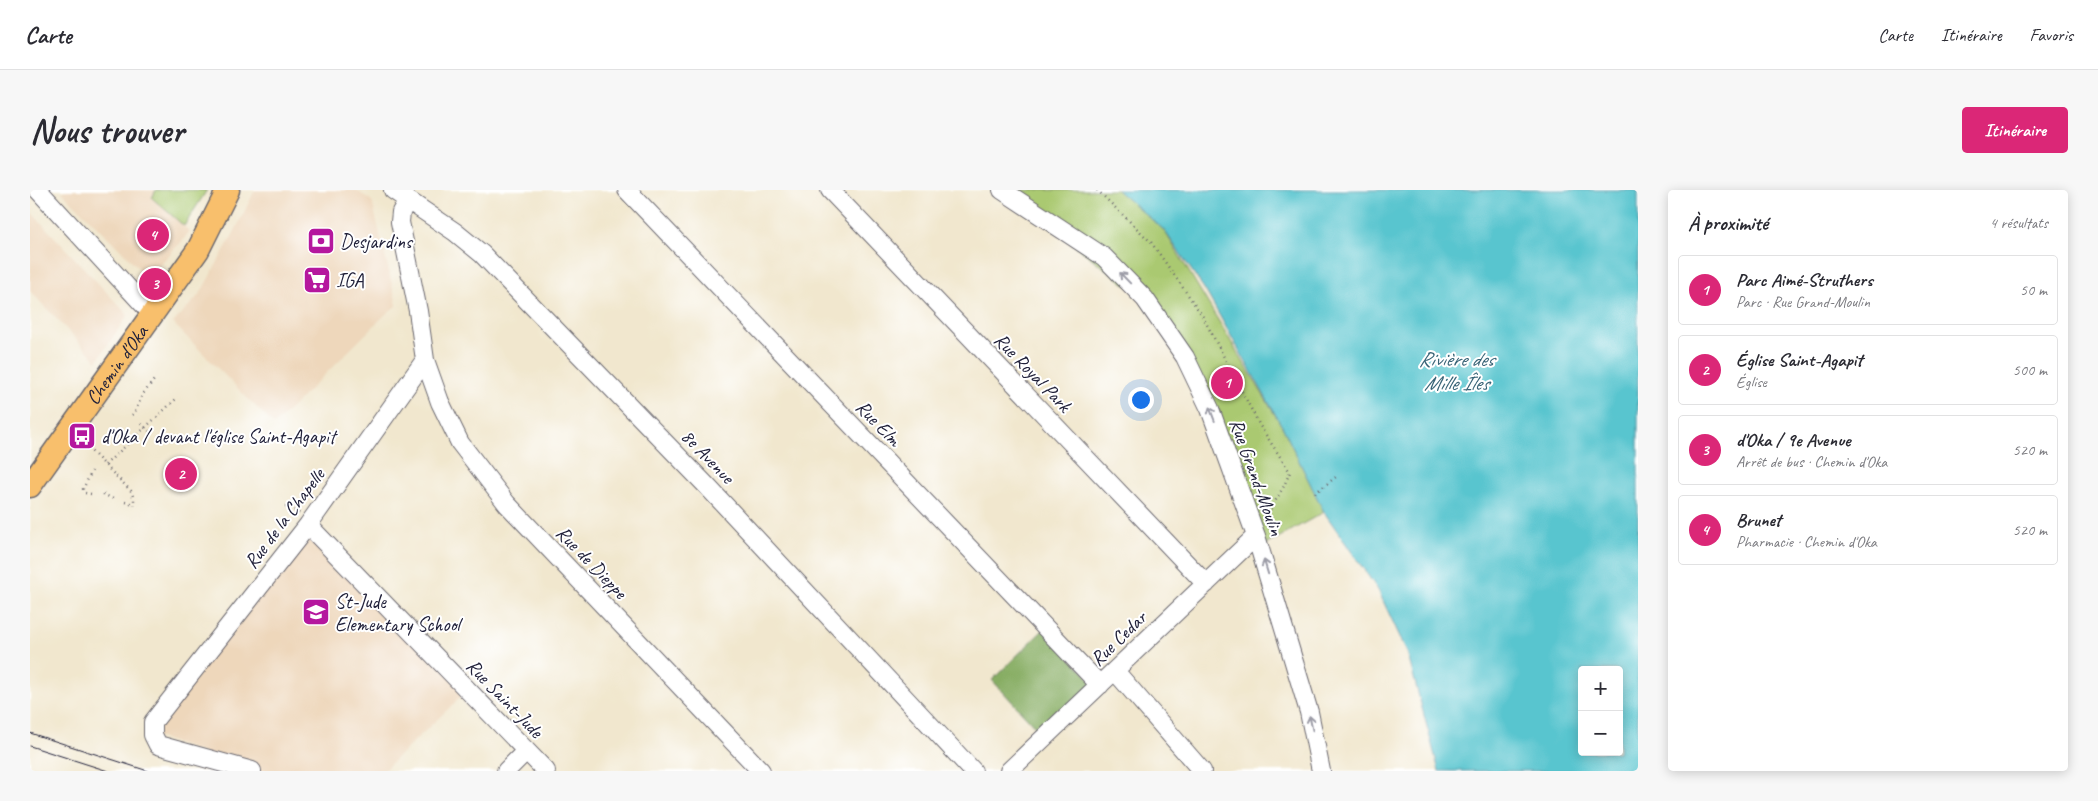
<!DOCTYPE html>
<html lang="fr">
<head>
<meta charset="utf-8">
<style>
	body { margin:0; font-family:Caveat,sans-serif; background:#f7f7f7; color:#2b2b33 }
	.controls { position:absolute; right:15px; bottom:15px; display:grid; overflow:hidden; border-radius:5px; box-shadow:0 2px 12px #0003 }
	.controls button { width:45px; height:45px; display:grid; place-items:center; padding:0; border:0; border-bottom:1px solid #e1e1e2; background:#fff; color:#2b2b33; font:25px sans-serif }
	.you { position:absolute; left:1110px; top:209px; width:18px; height:18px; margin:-12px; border:4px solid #fff; border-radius:50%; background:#1a73e8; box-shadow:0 0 0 8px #1a73e833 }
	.badge { display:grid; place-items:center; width:32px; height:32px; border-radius:50%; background:#db2777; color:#fff; font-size:16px; font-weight:700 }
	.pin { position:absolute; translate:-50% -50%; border:2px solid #fff; box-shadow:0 1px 5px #0006 }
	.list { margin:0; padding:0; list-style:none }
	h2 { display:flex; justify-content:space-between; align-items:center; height:65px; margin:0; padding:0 20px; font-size:21px }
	h2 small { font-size:16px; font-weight:400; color:#7c7c81 }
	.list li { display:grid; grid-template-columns:32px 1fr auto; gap:15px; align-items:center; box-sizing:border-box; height:70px; margin:0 10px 10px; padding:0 10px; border:1px solid #e1e1e2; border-radius:5px }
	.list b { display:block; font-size:19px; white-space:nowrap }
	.list p { margin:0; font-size:16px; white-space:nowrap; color:#7c7c81 }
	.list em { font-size:16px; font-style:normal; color:#7c7c81 }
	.map { position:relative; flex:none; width:1608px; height:581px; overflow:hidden; border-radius:5px }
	header { display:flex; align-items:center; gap:30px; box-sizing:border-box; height:70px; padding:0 25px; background:#fff; border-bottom:1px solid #e1e1e2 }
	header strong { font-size:24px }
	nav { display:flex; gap:28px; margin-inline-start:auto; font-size:18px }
	.intro { display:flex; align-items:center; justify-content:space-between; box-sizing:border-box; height:120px; padding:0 30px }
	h1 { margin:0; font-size:35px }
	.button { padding:12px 22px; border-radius:5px; background:#db2777; color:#fff; font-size:18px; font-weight:700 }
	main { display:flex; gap:30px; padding:0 30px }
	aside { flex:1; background:#fff; border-radius:5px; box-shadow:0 2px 12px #0003 }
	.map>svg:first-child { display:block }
	.built { fill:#eed7bb }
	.green { fill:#aac971; stroke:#667656 }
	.forest { fill:#87ad63; stroke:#54684f }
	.water { fill:#58c5cf; stroke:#3d7485; fill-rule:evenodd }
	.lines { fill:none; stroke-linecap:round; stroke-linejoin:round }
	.minor-casing { stroke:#6a676e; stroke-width:20 }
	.major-casing { stroke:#6a676e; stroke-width:25 }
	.path { stroke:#6a676e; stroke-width:2.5; stroke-dasharray:1 4; stroke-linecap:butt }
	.minor { stroke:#fff; stroke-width:18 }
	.major { stroke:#f8bf6c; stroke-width:22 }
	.tram { stroke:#22223b; stroke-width:1 }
	.oneway { stroke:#9c9ca7 }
	.labels { text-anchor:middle; stroke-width:4; stroke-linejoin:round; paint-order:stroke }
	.poi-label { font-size:20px; fill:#22223b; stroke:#fff; text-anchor:start }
	.street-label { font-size:20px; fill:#22223b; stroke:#fff }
	.water-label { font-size:21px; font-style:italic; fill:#386376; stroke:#fff }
</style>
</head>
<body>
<header>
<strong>Carte</strong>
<nav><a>Carte</a><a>Itinéraire</a><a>Favoris</a></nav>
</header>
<div class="intro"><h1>Nous trouver</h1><a class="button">Itinéraire</a></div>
<main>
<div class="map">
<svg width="1608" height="581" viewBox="0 0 1608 581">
	<rect width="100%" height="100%" fill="#fff"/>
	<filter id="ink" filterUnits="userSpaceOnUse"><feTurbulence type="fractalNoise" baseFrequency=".02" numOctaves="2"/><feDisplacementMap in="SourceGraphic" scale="10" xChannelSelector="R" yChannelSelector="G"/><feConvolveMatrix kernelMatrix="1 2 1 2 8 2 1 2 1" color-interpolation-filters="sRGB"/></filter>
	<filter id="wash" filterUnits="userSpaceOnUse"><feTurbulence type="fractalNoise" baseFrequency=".0096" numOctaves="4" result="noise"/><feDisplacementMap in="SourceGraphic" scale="20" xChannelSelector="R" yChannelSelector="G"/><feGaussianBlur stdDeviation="1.12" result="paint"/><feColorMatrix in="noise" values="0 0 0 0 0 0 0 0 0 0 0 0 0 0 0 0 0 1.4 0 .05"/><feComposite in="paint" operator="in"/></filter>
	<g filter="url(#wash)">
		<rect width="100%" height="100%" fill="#f1e7ce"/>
		<!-- built -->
		<path class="built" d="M35,0H126L123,8L159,41L154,49L118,87L32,2Z
			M225,0H326L342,11L367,115L357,123L244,235L143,133L170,104L205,41Z
			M0,21L98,125L67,171L0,101Z
			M278,335L438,500L353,581H222L123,545Z"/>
		<!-- green -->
		<path class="green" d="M126,0H177L154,36L122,8Z
			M972,0H1087L1134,40L1253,238L1294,322L1230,358L1180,219L1111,106Z"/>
		<!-- forest -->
		<path class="forest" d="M1013,440L1065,494L1010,542L962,490Z"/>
		<!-- water -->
		<path class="water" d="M1087,0H1608V581H1409L1377,462L1348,400L1294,322L1253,238L1175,100L1134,40ZM1552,480H1589V562H1552Z"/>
	</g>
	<g filter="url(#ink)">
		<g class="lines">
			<!-- minor casing -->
			<g class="minor-casing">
				<path id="minor" d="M8,0L123,125
					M363,0L425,42L452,64L675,294L943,581
					M597,0L1070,495
					M800,0L1176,394
					M972,0L1074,67L1115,109L1155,167L1180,219L1226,346L1279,522L1291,581
					M378,10L371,22L370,32L388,121L395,170L410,212L430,253L477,314L731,581
					M278,335L516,581
					M1085,481L1172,581
					M222,581L128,555L123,545V532L278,335L395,170
					M476,581L496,561
					M979,581L1226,346"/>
			</g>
			<!-- major casing -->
			<g class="major-casing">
				<g id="major">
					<path id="s1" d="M0,296L168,60L198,0"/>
				</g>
			</g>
			<!-- path -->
			<path class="path" d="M1067,0L1121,52L1172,125L1230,236L1260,282L1254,296L1236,327
				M102,225L105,222L113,204L124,190
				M111,234L119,241
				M51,251L101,301L104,309V316L106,318
				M75,275L146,209
				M1285,303L1306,287
				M61,304L55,303L53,299L62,281
				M73,304L83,309
				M95,312L104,314
				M255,317H259L270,324"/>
			<!-- minor -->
			<use href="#minor" class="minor"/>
			<!-- major -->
			<use href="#major" class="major"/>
			<!-- tram -->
			<path class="tram" d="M0,543L118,581
				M0,556L78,581"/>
		</g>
		<!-- one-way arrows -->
		<defs><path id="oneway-shaft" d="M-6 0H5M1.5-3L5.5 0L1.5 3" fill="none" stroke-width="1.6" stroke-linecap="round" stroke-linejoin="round" transform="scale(1.25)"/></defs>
		<g class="oneway">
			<use href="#oneway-shaft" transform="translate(1095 88) rotate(-134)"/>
			<use href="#oneway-shaft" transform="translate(1182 224) rotate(-111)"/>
			<use href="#oneway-shaft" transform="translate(1236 377) rotate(-107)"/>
			<use href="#oneway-shaft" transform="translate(1281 533) rotate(-102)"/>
		</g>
	</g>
	<!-- icons -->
	<defs>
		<g id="bank-square" transform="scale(1.4375)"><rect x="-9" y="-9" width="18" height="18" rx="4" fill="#b5179e" stroke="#fff"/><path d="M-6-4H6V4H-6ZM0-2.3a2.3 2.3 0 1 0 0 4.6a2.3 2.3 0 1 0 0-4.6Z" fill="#fff"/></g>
		<g id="supermarket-square" transform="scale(1.4375)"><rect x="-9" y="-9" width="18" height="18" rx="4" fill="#b5179e" stroke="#fff"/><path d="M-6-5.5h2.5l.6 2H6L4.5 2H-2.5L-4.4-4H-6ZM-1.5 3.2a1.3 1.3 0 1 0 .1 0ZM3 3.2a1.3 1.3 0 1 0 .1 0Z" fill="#fff"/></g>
		<g id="bus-square" transform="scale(1.4375)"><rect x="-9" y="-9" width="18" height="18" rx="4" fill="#b5179e" stroke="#fff"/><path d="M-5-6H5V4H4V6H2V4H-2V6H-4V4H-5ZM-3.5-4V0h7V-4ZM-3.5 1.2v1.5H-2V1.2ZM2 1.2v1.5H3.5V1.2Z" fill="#fff"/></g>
		<g id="school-square" transform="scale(1.4375)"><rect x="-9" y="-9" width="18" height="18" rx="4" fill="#b5179e" stroke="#fff"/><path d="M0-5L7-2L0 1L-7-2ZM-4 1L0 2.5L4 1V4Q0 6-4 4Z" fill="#fff"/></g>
	</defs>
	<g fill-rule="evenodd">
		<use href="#bank-square" x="291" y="51"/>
		<use href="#supermarket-square" x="287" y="90"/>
		<use href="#bus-square" x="52" y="246"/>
		<use href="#school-square" x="286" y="422"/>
	</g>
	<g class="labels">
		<!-- poi labels -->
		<g class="poi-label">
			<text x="310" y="58">Desjardins</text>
			<text x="306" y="97">IGA</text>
			<text x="71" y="253">d'Oka / devant l'église Saint-Agapit</text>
			<text x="305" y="418">St-Jude<tspan x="305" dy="23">Elementary School</tspan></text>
		</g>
		<!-- street labels -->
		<g class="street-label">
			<text dy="7" stroke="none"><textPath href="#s1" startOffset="149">Chemin d'Oka</textPath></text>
			<text transform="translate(1003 182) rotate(46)" y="7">Rue Royal Park</text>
			<text transform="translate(849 233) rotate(46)" y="7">Rue Elm</text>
			<text transform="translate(678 266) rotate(46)" y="7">8e Avenue</text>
			<text transform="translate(1227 287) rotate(70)" y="7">Rue Grand-Moulin</text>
			<text transform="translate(254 328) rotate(-53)" y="7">Rue de la Chapelle</text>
			<text transform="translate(562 372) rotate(46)" y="7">Rue de Dieppe</text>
			<text transform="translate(1088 448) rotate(-44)" y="7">Rue Cedar</text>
			<text transform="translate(475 508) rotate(46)" y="7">Rue Saint-Jude</text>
		</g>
		<!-- water labels -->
		<g class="water-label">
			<text x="1426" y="176">Rivière des<tspan x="1426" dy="24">Mille Îles</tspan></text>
		</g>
	</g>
</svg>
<div class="controls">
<button>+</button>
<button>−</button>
</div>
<div class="you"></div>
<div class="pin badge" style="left:1197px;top:193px">1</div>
<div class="pin badge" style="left:151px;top:284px">2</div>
<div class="pin badge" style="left:125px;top:94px">3</div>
<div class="pin badge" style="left:123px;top:45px">4</div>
</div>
<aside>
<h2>À proximité<small>4 résultats</small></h2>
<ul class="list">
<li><span class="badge">1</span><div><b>Parc Aimé-Struthers</b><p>Parc · Rue Grand-Moulin</p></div><em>50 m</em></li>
<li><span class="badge">2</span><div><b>Église Saint-Agapit</b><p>Église</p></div><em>500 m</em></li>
<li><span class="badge">3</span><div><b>d'Oka / 9e Avenue</b><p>Arrêt de bus · Chemin d'Oka</p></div><em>520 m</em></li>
<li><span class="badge">4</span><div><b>Brunet</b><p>Pharmacie · Chemin d'Oka</p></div><em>520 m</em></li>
</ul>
</aside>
</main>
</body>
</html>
